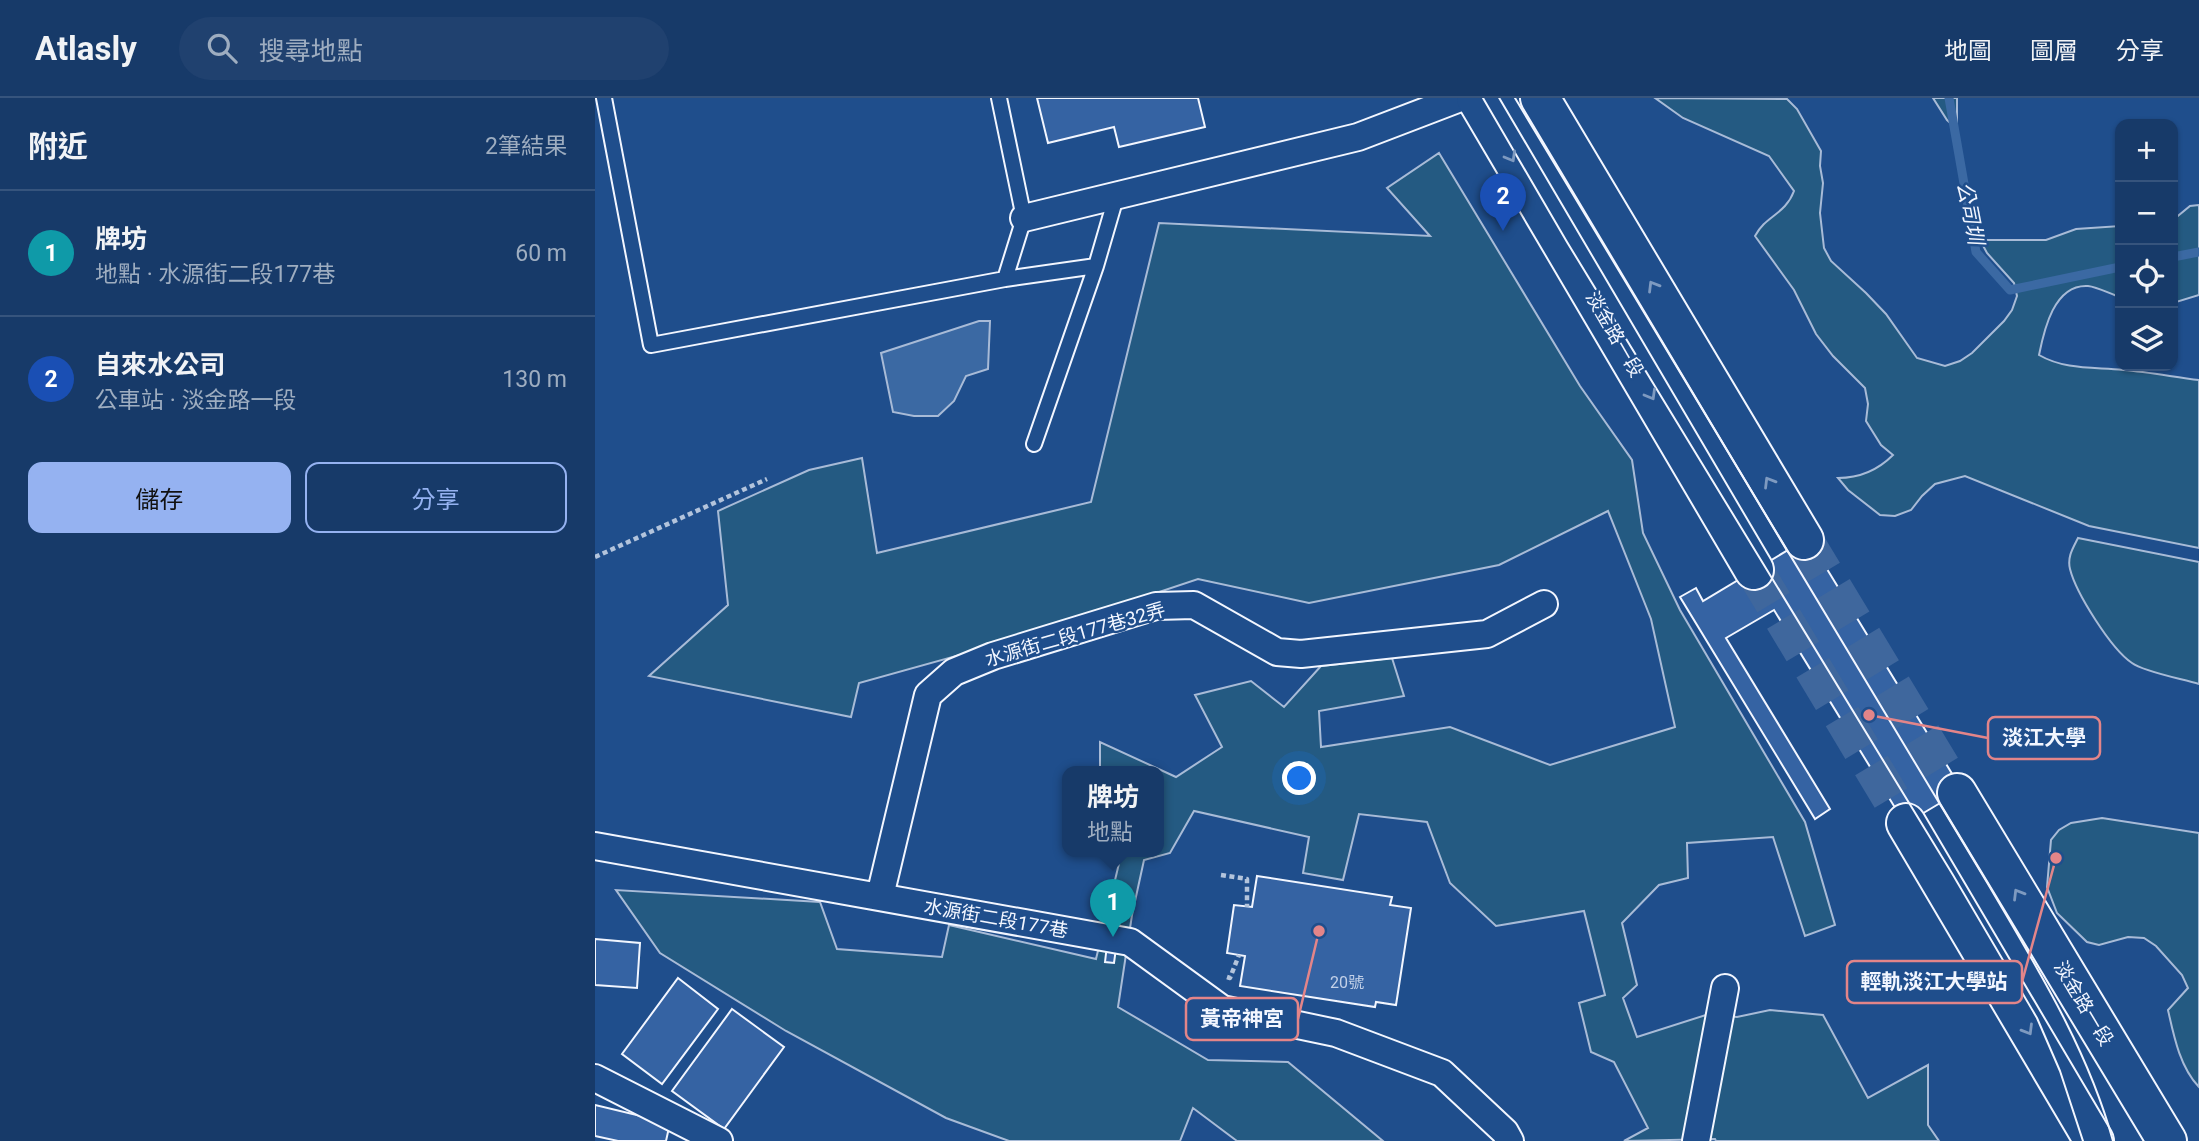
<!DOCTYPE html>
<html lang="zh-TW">
<head>
<meta charset="utf-8">
<style>
	body { margin:0; font-family:Roboto,"Noto Sans TC",sans-serif; background:#20416f; color:#f1f3f6 }
	.controls { position:absolute; right:21px; top:21px; display:grid; overflow:hidden; border-radius:14px; box-shadow:0 2px 5px #0004 }
	.controls button { width:63px; height:63px; display:grid; place-items:center; padding:0; border:0; border-bottom:2px solid #36547d; background:#173a69; color:#f1f3f6; font:35px sans-serif }
	.you { position:absolute; left:705px; top:681px; width:24px; height:24px; margin:-18px; border:5px solid #fff; border-radius:50%; background:#1a73e8; box-shadow:0 0 0 10px #1a73e833 }
	.badge { display:grid; place-items:center; width:46px; height:46px; border-radius:50%; background:#95b2f1; color:#fff; font-size:23px; font-weight:700 }
	.pin { position:absolute; translate:-50% -58px; filter:drop-shadow(0 2px 4px #0008) }
	.pin::after { content:''; position:absolute; top:37px; width:24px; height:21px; background:inherit; clip-path:polygon(0 0,100% 0,50% 100%) }
	.popup { position:absolute; left:467px; top:668px; width:102px; height:91px; box-sizing:border-box; display:grid; place-content:center; border-radius:14px; background:#173a69; filter:drop-shadow(0 2px 5px #0005); font-size:23px; white-space:nowrap; color:#9eadc0 }
	.popup b { font-size:26px; color:#f1f3f6 }
	.popup::after { content:''; position:absolute; left:50%; top:100%; margin-left:-14px; border:14px solid transparent; border-top-color:#173a69 }
	.list { margin:0; padding:0; list-style:none }
	h2 { display:flex; justify-content:space-between; align-items:center; height:91px; margin:0; padding:0 28px; font-size:30px }
	h2 small { font-size:23px; font-weight:400; color:#9eadc0 }
	.list li { display:grid; grid-template-columns:46px 1fr auto; gap:21px; align-items:center; box-sizing:border-box; height:126px; padding:0 28px; border-top:2px solid #36547d }
	.list b { display:block; font-size:26px; white-space:nowrap }
	.list p { margin:0; font-size:23px; white-space:nowrap; color:#9eadc0 }
	.list em { font-size:23px; font-style:normal; color:#9eadc0 }
	.actions { display:flex; gap:14px; padding:21px 28px }
	.actions a { flex:1; padding:16px 0; border:2px solid #95b2f1; border-radius:14px; text-align:center; font-size:24px; color:#95b2f1 }
	.actions .main { background:#95b2f1; color:#111 }
	.icon { flex:none; width:38px; height:38px; fill:none; stroke:currentColor; stroke-width:2; stroke-linecap:round; stroke-linejoin:round }
	.map { position:relative; flex:none; width:1604px; height:1043px; overflow:hidden }
	header { display:flex; align-items:center; gap:42px; box-sizing:border-box; height:98px; padding:0 35px; background:#173a69; border-bottom:2px solid #36547d }
	header strong { font-size:33px }
	nav { display:flex; gap:38px; margin-inline-start:auto; font-size:24px }
	.search { width:490px; height:63px; background:#20416f; display:flex; align-items:center; gap:18px; box-sizing:border-box; padding:0 24px; border-radius:38px; color:#9eadc0; font-size:26px }
	main { display:flex }
	aside { flex:1; background:#173a69 }
	.map>svg:first-child { display:block }
	.green { fill:#245a82; stroke:#a8bbd7; stroke-width:2 }
	.water { fill:#3b69a3; stroke:#a8bbd7; stroke-width:2 }
	.lines { fill:none; stroke-linecap:round; stroke-linejoin:round }
	.stream { stroke:#3b69a3; stroke-width:9 }
	.building { fill:#3563a3; stroke:#f2f6ff; stroke-width:2 }
	.primary-tunnel { stroke:#3f679d; stroke-width:38; stroke-dasharray:38 19; stroke-linecap:butt }
	.service-casing { stroke:#f2f6ff; stroke-width:18 }
	.minor-casing { stroke:#f2f6ff; stroke-width:30 }
	.primary-casing { stroke:#f2f6ff; stroke-width:42 }
	.path { stroke:#b3c4dc; stroke-width:4.5; stroke-dasharray:5 3.5; stroke-linecap:butt }
	.service { stroke:#1f4e8c; stroke-width:14 }
	.minor { stroke:#1f4e8c; stroke-width:26 }
	.primary { stroke:#1f4e8c; stroke-width:38 }
	.tram { stroke:#f2f6ff; stroke-width:2 }
	.oneway { stroke:#7e9ac0 }
	.labels { text-anchor:middle; stroke-width:5; stroke-linejoin:round; paint-order:stroke }
	.number-label { font-size:16px; fill:#c3d1e8 }
	.street-label { font-size:19px; fill:#f2f6ff; stroke:#1f4e8c }
	.water-label { font-size:21px; font-style:italic; fill:#f2f6ff; stroke:#1f4e8c }
	.leader { fill:none; stroke:#e38589; stroke-width:2.5 }
	.callout-dot { fill:#e38589; stroke:#1f4e8c; stroke-width:2.5 }
	.callout { fill:#1f4e8c; stroke:#e38589; stroke-width:2.5 }
	.callout-label { font-size:21px; text-anchor:middle; font-weight:bold; fill:#f2f6ff }
</style>
</head>
<body>
<header>
<strong>Atlasly</strong>
<div class="search"><svg class="icon" aria-label="search" viewBox="0 0 24 24"><circle cx="10" cy="10" r="6"/><path d="M15 15l6 6"/></svg>搜尋地點</div>
<nav><a>地圖</a><a>圖層</a><a>分享</a></nav>
</header>
<main>
<aside>
<h2>附近<small>2筆結果</small></h2>
<ul class="list">
<li><span class="badge" style="background:#0f9aa8">1</span><div><b>牌坊</b><p>地點 · 水源街二段177巷</p></div><em>60 m</em></li>
<li><span class="badge" style="background:#1a4fb4">2</span><div><b>自來水公司</b><p>公車站 · 淡金路一段</p></div><em>130 m</em></li>
</ul>
<div class="actions"><a class="main">儲存</a><a>分享</a></div>
</aside>
<div class="map">
<svg width="1604" height="1043" viewBox="0 0 1604 1043">
	<rect width="100%" height="100%" fill="#1f4e8c"/>
	<!-- green -->
	<path class="green" d="M1060,0L1192,1L1202,11L1226,53L1225,68L1228,85L1225,115L1229,150L1236,163L1271,195L1291,216L1322,260L1350,268L1365,263L1377,255L1409,223L1417,212L1422,198L1419,185L1392,155L1385,142H1451L1481,131L1525,128V199C1515,196 1503,189 1493,188C1459,186 1449,232 1444,257C1470,272 1499,269 1528,272C1554,274 1579,279 1604,282V450L1494,428L1370,378L1340,386L1327,398L1316,412L1300,418L1285,417L1253,392L1243,380C1265,380 1282,373 1298,357L1286,347L1271,323L1273,306L1270,290L1238,258L1221,236L1199,192L1160,138C1171,117 1190,117 1199,93L1174,58L1088,20Z
		M1338,0H1362V31L1352,22Z
		M844,55L985,288L1037,362L1048,435L1085,512L1210,724L1240,827L1210,838L1178,739L1092,745L1093,780L1064,787L1027,825L1042,887L1028,900L1042,939L1114,916L1142,919L1175,912L1228,917L1273,1000L1333,967V1027L1344,1043H1121L1120,1041L1029,1043L1053,1030L1019,964L996,954L984,905L1010,897L989,813L901,828L855,785L832,724L764,716L748,782L708,775L714,739L599,713L575,755L549,762L537,817L523,909L613,962L693,964L788,1043H642L598,1010L585,1043H414L351,1020L191,933L65,855L21,792L225,804L242,851L347,859L354,827L501,861L527,753H564V673H505V644L581,679L627,649L600,597L656,583L689,609L726,568L797,560L809,598L724,613L726,649L855,629L955,667L1080,629L1056,521L1013,413L904,467L714,505L603,481L426,540L264,585L256,619L54,578L133,507L123,413L214,372L267,360L282,455L496,404L564,125L835,138L792,90Z
		M1604,107V197L1578,205V122L1595,108Z
		M1483,440L1604,464V586C1588,581 1549,574 1537,565C1516,551 1481,495 1475,471C1472,459 1478,450 1483,440Z
		M1507,720L1604,735V989C1585,969 1579,939 1573,912L1593,890L1587,877L1561,848L1549,840L1533,839L1504,847L1492,844L1462,815L1452,789L1456,742L1464,732L1476,725Z"/>
	<!-- water -->
	<path class="water" d="M384,223H395L393,271L371,278L359,303L343,318H319L298,314L286,255Z"/>
	<g class="lines">
		<!-- stream -->
		<path class="stream" d="M1354,0L1381,154L1415,192L1525,169
			M1578,159L1604,154"/>
	</g>
	<!-- building -->
	<path class="building" d="M442,0H603L610,29L524,49L519,29L453,45Z
		M1213,440L1367,692L1310,726L1179,512L1131,540L1235,711L1220,721L1085,499L1101,490L1108,503Z
		M662,778L797,799L795,807L816,810L801,907L781,904L780,909L645,888L650,858L632,855L639,807L657,809Z
		M516,813L526,814L519,865L510,864Z
		M0,841L45,845L42,890L0,887Z
		M83,880L123,911L67,986L27,956Z
		M137,911L189,949L129,1031L77,993Z
		M0,1007L75,1025L71,1043H23L0,1038Z"/>
	<g class="lines">
		<!-- primary-tunnel -->
		<path class="primary-tunnel" d="M1209,442L1362,695
			M1159,472L1311,725"/>
		<!-- service casing -->
		<g class="service-casing">
			<path id="service" d="M9,0L56,247L410,181L501,168
				M404,0L429,120L410,181
				M439,346L501,168L522,96"/>
		</g>
		<!-- minor casing -->
		<g class="minor-casing">
			<path id="minor" d="M429,120L763,39L865,0
				M0,748L535,844L627,911L741,935L847,975L910,1034L915,1043
				M285,798L333,597L359,574L398,558L561,508L599,507L682,554L706,556L892,536L949,506
				M0,980L124,1043
				M1101,1043L1130,890"/>
		</g>
		<!-- primary casing -->
		<g class="primary-casing">
			<path id="primary" d="M881,0L1159,472
				M945,0L1209,442
				M1362,695L1572,1043
				M1311,725L1499,1043"/>
		</g>
		<!-- path -->
		<path class="path" d="M0,459L172,381
			M626,777L652,781V809
			M632,879L635,880L644,857"/>
		<!-- service -->
		<use href="#service" class="service"/>
		<!-- minor -->
		<use href="#minor" class="minor"/>
		<!-- primary -->
		<use href="#primary" class="primary"/>
		<!-- tram -->
		<path class="tram" d="M888,0L972,144L1358,777L1442,920L1465,973L1488,1043
			M920,0L1393,786C1441,868 1493,951 1518,1043"/>
	</g>
	<!-- one-way arrows -->
	<defs><path id="oneway-chevron" d="M-2-3.5L2.5 0L-2 3.5" fill="none" stroke-width="1.6" stroke-linecap="round" stroke-linejoin="round" transform="scale(1.75)"/></defs>
	<g class="oneway">
		<use href="#oneway-chevron" transform="translate(916 59) rotate(60)"/>
		<use href="#oneway-chevron" transform="translate(1058 188) rotate(-121)"/>
		<use href="#oneway-chevron" transform="translate(1056 297) rotate(60)"/>
		<use href="#oneway-chevron" transform="translate(1174 384) rotate(-121)"/>
		<use href="#oneway-chevron" transform="translate(1423 796) rotate(-121)"/>
		<use href="#oneway-chevron" transform="translate(1433 932) rotate(59)"/>
	</g>
	<g class="labels">
		<!-- number labels -->
		<g class="number-label">
			<text x="752" y="890">20號</text>
		</g>
		<!-- street labels -->
		<g class="street-label">
			<text transform="translate(1020 236) rotate(60)" y="7">淡金路一段</text>
			<text transform="translate(480 536) rotate(-16)" y="7">水源街二段177巷32弄</text>
			<text transform="translate(401 820) rotate(10)" y="7">水源街二段177巷</text>
			<text transform="translate(1489 905) rotate(59)" y="7">淡金路一段</text>
		</g>
		<!-- water labels -->
		<g class="water-label">
			<text transform="translate(1375 115) rotate(79)" y="7">公司圳</text>
		</g>
	</g>
	<!-- callouts -->
	<path class="leader" d="M1274 617L1393 640M1461 760L1427 884M724 833L703 921"/>
	<g class="callout-dot">
		<circle cx="1274" cy="617" r="7"/>
		<circle cx="1461" cy="760" r="7"/>
		<circle cx="724" cy="833" r="7"/>
	</g>
	<g class="callout">
		<rect x="1393" y="619" width="112" height="42" rx="7"/>
		<rect x="1252" y="863" width="175" height="42" rx="7"/>
		<rect x="591" y="900" width="112" height="42" rx="7"/>
	</g>
	<g class="callout-label">
		<text x="1449" y="647">淡江大學</text>
		<text x="1339" y="891">輕軌淡江大學站</text>
		<text x="647" y="928">黃帝神宮</text>
	</g>
</svg>
<div class="controls">
<button>+</button>
<button>−</button>
<button><svg class="icon" aria-label="locate" viewBox="0 0 24 24"><circle cx="12" cy="12" r="6"/><path d="M12 2v4M12 18v4M2 12h4M18 12h4"/></svg></button>
<button><svg class="icon" aria-label="layers" viewBox="0 0 24 24"><path d="M12 4l9 5-9 5-9-5zM3 14l9 5 9-5"/></svg></button>
</div>
<div class="you"></div>
<div class="pin badge" style="left:518px;top:839px;background:#0f9aa8">1</div>
<div class="popup"><b>牌坊</b>地點</div>
<div class="pin badge" style="left:908px;top:133px;background:#1a4fb4">2</div>
</div>
</main>
</body>
</html>
